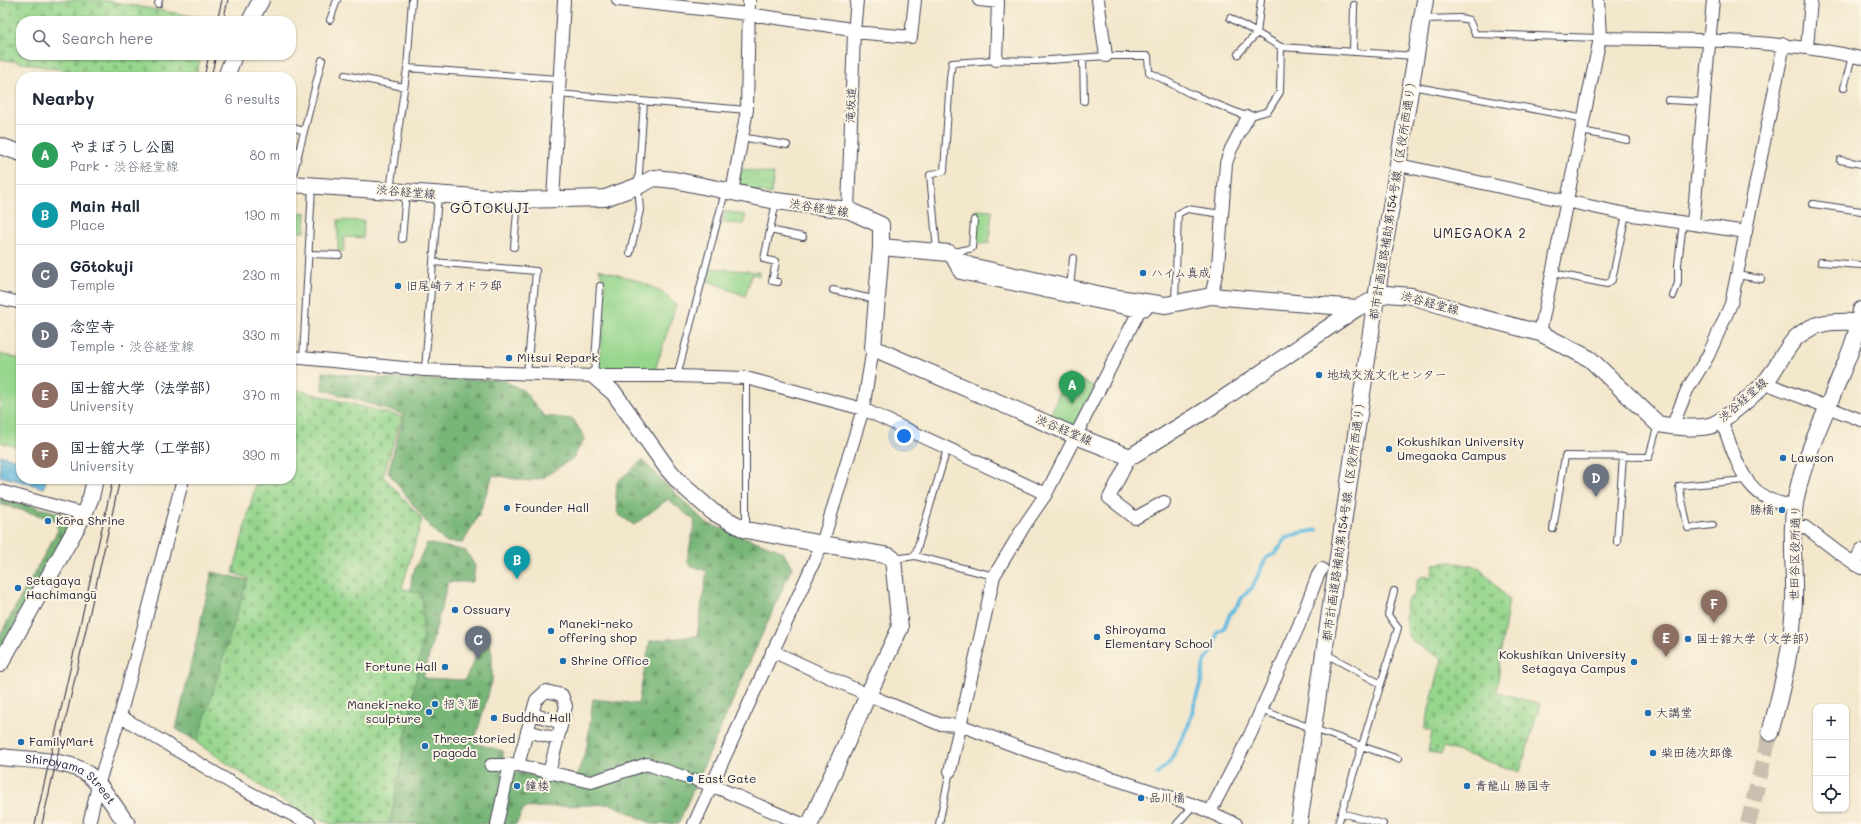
<!DOCTYPE html>
<html lang="en">
<head>
<meta charset="utf-8">
<style>
	body { margin:0; font-family:Mali,"Klee One",sans-serif; background:#f2f2f3; color:#1f2937 }
	.controls { position:absolute; right:12px; bottom:12px; display:grid; overflow:hidden; border-radius:8px; box-shadow:0 1px 3px #0004 }
	.controls button { width:36px; height:36px; display:grid; place-items:center; padding:0; border:0; border-bottom:1px solid #e0e1e3; background:#fff; color:#1f2937; font:20px sans-serif }
	.you { position:absolute; left:904px; top:436px; width:14px; height:14px; margin:-10px; border:3px solid #fff; border-radius:50%; background:#1a73e8; box-shadow:0 0 0 6px #1a73e833 }
	.badge { display:grid; place-items:center; width:26px; height:26px; border-radius:50%; background:#0b8043; color:#fff; font-size:13px; font-weight:700 }
	.pin { position:absolute; translate:-50% -33px; filter:drop-shadow(0 1px 2px #0008) }
	.pin::after { content:''; position:absolute; top:21px; width:14px; height:12px; background:inherit; clip-path:polygon(0 0,100% 0,50% 100%) }
	.list { margin:0; padding:0; list-style:none }
	h2 { display:flex; justify-content:space-between; align-items:center; height:52px; margin:0; padding:0 16px; font-size:17px }
	h2 small { font-size:13px; font-weight:400; color:#747a83 }
	.list li { display:grid; grid-template-columns:26px 1fr auto; gap:12px; align-items:center; box-sizing:border-box; height:60px; padding:0 16px; border-top:1px solid #e0e1e3 }
	.list b { display:block; font-size:15px; white-space:nowrap }
	.list p { margin:0; font-size:13px; white-space:nowrap; color:#747a83 }
	.list em { font-size:13px; font-style:normal; color:#747a83 }
	.icon { flex:none; width:22px; height:22px; fill:none; stroke:currentColor; stroke-width:2; stroke-linecap:round; stroke-linejoin:round }
	.map { position:relative; flex:none; width:1861px; height:824px; overflow:hidden }
	.search { position:absolute; background:#fff; box-shadow:0 1px 3px #0004; left:16px; top:16px; width:280px; height:44px; display:flex; align-items:center; gap:10px; box-sizing:border-box; padding:0 14px; border-radius:16px; color:#747a83; font-size:15px }
	.panel { position:absolute; background:#fff; box-shadow:0 1px 3px #0004; left:16px; top:72px; width:280px; height:412px; border-radius:16px }
	.map>svg:first-child { display:block }
	.grass { fill:#95d58c; stroke:#5c7c64 }
	.forest { fill:url(#forest-firs); stroke:#4d6c5a }
	.cemetery { fill:url(#cemetery-stones); stroke:#5c7c64 }
	.park { fill:url(#park-crowns); stroke:#5c7c64 }
	.water { fill:url(#water-rules); stroke:#426f8e }
	.lines { fill:none; stroke-linecap:round; stroke-linejoin:round }
	.stream { stroke:#63bce1; stroke-width:4 }
	.secondary-tunnel { stroke:#c9c0af; stroke-width:16; stroke-dasharray:16 8; stroke-linecap:butt }
	.lane-casing { stroke:#414051; stroke-width:8 }
	.street-casing { stroke:#414051; stroke-width:14 }
	.secondary-casing { stroke:#414051; stroke-width:18 }
	.lane { stroke:#fff; stroke-width:6 }
	.street { stroke:#fff; stroke-width:12 }
	.secondary { stroke:#fff; stroke-width:16 }
	.tram { stroke:#22223b; stroke-width:1 }
	.poi-dot { fill:#1f6fb2; stroke:#fcf5e5; stroke-width:1.5 }
	.labels { text-anchor:middle; stroke-width:4; stroke-linejoin:round; paint-order:stroke }
	.street-label { font-size:12px; fill:#22223b; stroke:#fcf5e5 }
	.poi-label { font-size:12px; fill:#22223b; stroke:#fcf5e5; text-anchor:start }
	.neighbourhood-label { font-size:13px; letter-spacing:1px; fill:#22223b; stroke:#fcf5e5 }
	.quarter-label { font-size:14px; letter-spacing:1px; fill:#22223b; stroke:#fcf5e5 }
</style>
</head>
<body>
<div class="map">
<svg width="1861" height="824" viewBox="0 0 1861 824">
	<defs>
		<pattern id="forest-firs" width="22" height="20" patternUnits="userSpaceOnUse"><rect width="22" height="20" fill="#78b678"/><path d="M5 1l3.5 6h-7zM16 11l3.5 6h-7z" fill="#629464"/></pattern>
		<pattern id="cemetery-stones" width="16" height="16" patternUnits="userSpaceOnUse"><rect width="16" height="16" fill="#95d58c"/><path d="M2 7V4a2 2 0 0 1 4 0v3zM10 15v-3a2 2 0 0 1 4 0v3z" fill="#80b77a"/></pattern>
		<pattern id="park-crowns" width="20" height="18" patternUnits="userSpaceOnUse"><rect width="20" height="18" fill="#95d58c"/><path d="M2 6a3 3 0 1 1 6 0M12 15a3 3 0 1 1 6 0" fill="none" stroke="#80b77a"/></pattern>
		<pattern id="water-rules" width="6" height="5" patternUnits="userSpaceOnUse"><rect width="6" height="5" fill="#63bce1"/><path d="M0 2.5h6" fill="none" stroke="#5198b8"/></pattern>
	</defs>
	<rect width="100%" height="100%" fill="#fcf5e5"/>
	<filter id="ink" filterUnits="userSpaceOnUse"><feTurbulence type="fractalNoise" baseFrequency=".025" numOctaves="2"/><feDisplacementMap in="SourceGraphic" scale="8" xChannelSelector="R" yChannelSelector="G"/><feConvolveMatrix kernelMatrix="1 2 1 2 8 2 1 2 1" color-interpolation-filters="sRGB"/></filter>
	<filter id="wash" filterUnits="userSpaceOnUse"><feTurbulence type="fractalNoise" baseFrequency=".012" numOctaves="4" result="noise"/><feDisplacementMap in="SourceGraphic" scale="16" xChannelSelector="R" yChannelSelector="G"/><feGaussianBlur stdDeviation="0.9" result="paint"/><feColorMatrix in="noise" values="0 0 0 0 0 0 0 0 0 0 0 0 0 0 0 0 0 1.4 0 .05"/><feComposite in="paint" operator="in"/></filter>
	<g filter="url(#wash)">
		<rect width="100%" height="100%" fill="#f3e7cc"/>
		<!-- grass -->
		<path class="grass" d="M976,210L992,211L989,243L980,244L975,240Z
			M725,211L746,215L743,224L722,223Z
			M306,212L305,232H291V215Z
			M338,220L364,221L363,238L344,237V251H338Z
			M710,268L759,272V276L752,274L745,296L706,280Z
			M599,269C626,278 657,283 676,305L655,370L599,368L605,286Z
			M0,354L21,359V448L0,442Z"/>
		<!-- forest -->
		<path class="forest" d="M323,372L388,379L504,380L524,391L544,416L573,419L585,438L573,458L543,478L528,481L493,475L479,514L463,543L445,542L428,524L388,472L404,415L322,389Z
			M642,460L706,523L782,551L792,567L678,824H653L610,804L524,808L516,824H356L328,817L176,729L212,572L279,587L409,610L412,575L427,543L466,551L475,566L473,582H448L423,678L465,680L487,632L492,654V681L474,743L503,751L504,769L573,785L587,747L593,699L638,704L650,641L697,636L707,571L690,566L687,561L695,521L668,499L634,525L618,514L616,497L617,482Z
			M0,498L74,517L0,659V635L58,530L55,520L0,504Z"/>
		<!-- cemetery -->
		<path class="cemetery" d="M0,0H102L209,19L208,21H21V55H201L196,77H102L0,59Z
			M298,390L402,417L383,476L422,519L402,588L422,594L423,639L390,824H332L316,819L289,805L197,743L248,578L233,573L257,479H291V417Z
			M1452,562L1480,568L1509,599L1502,644L1497,692L1540,704L1520,772L1444,747L1441,754L1428,752L1432,731L1424,729L1442,659C1407,637 1403,645 1406,601L1414,595L1418,579L1424,576L1431,578L1434,564Z"/>
		<!-- park -->
		<path class="park" d="M742,169L774,174L771,194L740,188L738,184Z
			M1068,374L1097,388L1074,432L1047,421Z"/>
		<!-- water -->
		<path class="water" d="M0,455L21,461V479H46L44,488L0,476Z"/>
		<g class="lines">
			<!-- stream -->
			<path class="stream" d="M1157,774L1169,763L1188,727L1202,678L1204,663L1215,646L1217,632L1224,628L1230,614L1238,605L1243,596L1252,588L1266,558L1275,554L1286,538L1300,533L1317,530"/>
		</g>
	</g>
	<g filter="url(#ink)">
		<g class="lines">
			<!-- secondary-tunnel -->
			<path class="secondary-tunnel" d="M1748,824L1770,733"/>
			<!-- lane casing -->
			<g class="lane-casing">
				<path id="lane" d="M1261,0L1257,33L1281,47L1415,56
					M158,4L159,0
					M1230,18L1257,33L1238,54
					M1423,19L1460,18L1469,20L1475,34L1600,38
					M330,20L337,0
					M1353,52L1354,5
					M1083,59L1084,101
					M407,68L559,79
					M345,75L404,87
					M1412,86L1585,119
					M1844,88L1852,56
					M558,94L747,110
					M1668,100L1704,102
					M291,127L304,131
					M1582,131L1627,140
					M741,137L787,145
					M1840,160L1861,164
					M291,183L322,60
					M390,190L407,68L412,0
					M776,202L764,259L776,262L772,281L778,282
					M1813,204L1861,211
					M770,230L803,237
					M402,239L406,192
					M514,247L518,200
					M937,251L930,175L944,171L950,78L952,63L996,60L1036,61L1106,56H1148L1149,72L1189,93L1248,117L1268,111L1280,92L1281,47
					M630,253L640,210L638,186L644,102
					M951,253L972,248L974,220
					M309,254L339,255
					M433,262L536,271L527,374
					M1821,262L1861,265
					M1553,273L1607,284L1612,280L1626,214
					M1737,275L1761,279
					M1070,288L1073,258
					M833,290L877,300
					M1673,296L1678,283V265L1683,222
					M1175,303L1178,214L1187,209L1222,214
					M303,358L312,187
					M425,370L438,195
					M594,376L600,286
					M677,376L725,192
					M746,378V528
					M1713,525L1688,528L1679,486L1745,480
					M1553,529L1565,456L1649,457L1658,424
					M1617,542L1623,456
					M915,556L947,449
					M894,559L915,556L994,576
					M1326,654L1381,684
					M1261,710L1398,759
					M1341,813L1383,824
					M939,824L950,771
					M1177,824L1194,805
					M1338,824L1398,628L1388,615L1394,591"/>
			</g>
			<!-- street casing -->
			<g class="street-casing">
				<path id="street" d="M618,0L748,14L845,28L854,32L911,37L915,0
					M979,0L998,2L996,60
					M1098,0L1106,56
					M1600,38C1687,40 1775,38 1861,58
					M1807,48L1811,0
					M1399,165L1626,214L1746,232
					M732,192L747,110L749,0
					M553,200L564,0
					M848,210L854,32L857,0
					M1693,223L1713,0
					M950,254L960,273L1139,311L1146,309
					M1211,296L1218,266L1226,163L1231,149L1248,117
					M0,298L21,303
					M1540,333L1600,38L1598,0
					M291,357L425,370L594,376H677L746,378L863,409L1046,494
					M1765,383L1861,420
					M1721,420C1737,459 1744,503 1794,505
					M1672,427L1687,390L1708,356L1731,304L1784,44
					M1130,457L1109,498L1135,518L1164,502
					M0,491L84,514
					M1793,527H1805L1839,553L1861,568
					M1855,565L1861,550
					M772,651L868,695L939,724L960,725L1023,749L1194,805L1236,824
					M532,714L562,723
					M120,716L235,785L310,824
					M527,731L558,739
					M491,765H518L591,782L647,764L684,777
					M518,765L536,700L546,691L562,695L566,706L549,773
					M950,771L994,576L1026,523L1046,494L1139,311
					M696,780L711,785L802,824
					M1210,812L1250,735L1299,625L1318,575L1322,569
					M89,824L98,785L120,716L183,479
					M497,824L510,764
					M694,824L822,544L863,409L873,348"/>
			</g>
			<!-- secondary casing -->
			<g class="secondary-casing">
				<g id="secondary">
					<path d="M250,21L261,0"/>
					<path d="M226,77L234,55"/>
					<path d="M0,146L21,153"/>
					<path d="M291,184L518,200L605,198L638,186L654,178L674,180L776,201L848,210L881,225V247L873,348L1076,436L1130,457L1211,407L1357,308L1386,294L1412,296L1475,316L1540,333L1590,359L1658,424C1672,427 1695,429 1709,426C1723,423 1762,388 1770,376C1777,366 1789,343 1798,336C1819,319 1836,322 1861,322"/>
					<path d="M881,247L949,253L956,259L970,266L1111,297L1166,305L1211,296L1357,308"/>
					<path d="M594,376L614,393L667,468L681,484L713,512L746,530L889,556L893,559L900,628L868,695L810,824"/>
					<path d="M0,664L84,514L91,497L95,479"/>
					<path d="M1770,733C1782,689 1793,645 1794,599C1795,564 1789,528 1797,493C1806,452 1826,413 1841,374C1850,353 1858,333 1861,310"/>
					<path id="s1" d="M0,757C25,760 70,759 89,775C104,788 115,808 127,824"/>
					<path d="M1299,824L1376,298L1425,0"/>
				</g>
			</g>
			<!-- lane -->
			<use href="#lane" class="lane"/>
			<!-- street -->
			<use href="#street" class="street"/>
			<!-- secondary -->
			<use href="#secondary" class="secondary"/>
			<!-- tram -->
			<path class="tram" d="M217,21L222,0
				M223,21L228,0
				M204,77L209,55
				M211,77L216,55
				M35,824L113,479
				M42,824L120,479"/>
		</g>
	</g>
	<!-- markers -->
	<g class="poi-dot">
		<circle cx="1143" cy="273" r="4"/>
		<circle cx="398" cy="286" r="4"/>
		<circle cx="509" cy="358" r="4"/>
		<circle cx="1319" cy="375" r="4"/>
		<circle cx="1389" cy="449" r="4"/>
		<circle cx="1783" cy="458" r="4"/>
		<circle cx="507" cy="508" r="4"/>
		<circle cx="1782" cy="510" r="4"/>
		<circle cx="48" cy="521" r="4"/>
		<circle cx="18" cy="588" r="4"/>
		<circle cx="455" cy="610" r="4"/>
		<circle cx="551" cy="631" r="4"/>
		<circle cx="1097" cy="637" r="4"/>
		<circle cx="1688" cy="639" r="4"/>
		<circle cx="563" cy="661" r="4"/>
		<circle cx="1634" cy="662" r="4"/>
		<circle cx="445" cy="667" r="4"/>
		<circle cx="435" cy="704" r="4"/>
		<circle cx="429" cy="712" r="4"/>
		<circle cx="1648" cy="713" r="4"/>
		<circle cx="494" cy="718" r="4"/>
		<circle cx="21" cy="742" r="4"/>
		<circle cx="425" cy="746" r="4"/>
		<circle cx="1653" cy="753" r="4"/>
		<circle cx="690" cy="779" r="4"/>
		<circle cx="517" cy="786" r="4"/>
		<circle cx="1467" cy="786" r="4"/>
		<circle cx="1141" cy="798" r="4"/>
	</g>
	<g class="labels">
		<!-- street labels -->
		<g class="street-label">
			<text transform="translate(851 105) rotate(-88)" y="4">滝坂道</text>
			<text transform="translate(406 192) rotate(5)" y="4">渋谷経堂線</text>
			<text transform="translate(1393 198) rotate(-81)" y="4">都市計画道路補助第154号線（区役所西通り）</text>
			<text transform="translate(819 208) rotate(9)" y="4">渋谷経堂線</text>
			<text transform="translate(1430 303) rotate(15)" y="4">渋谷経堂線</text>
			<text transform="translate(1743 400) rotate(-41)" y="4">渋谷経堂線</text>
			<text transform="translate(1064 430) rotate(23)" y="4">渋谷経堂線</text>
			<text transform="translate(1344 519) rotate(-82)" y="4">都市計画道路補助第154号線（区役所西通り）</text>
			<text transform="translate(1795 553) rotate(-89)" y="4">世田谷区役所通り</text>
			<text dy="4" stroke="none"><textPath href="#s1" startOffset="77">Shiroyama Street</textPath></text>
		</g>
		<!-- poi labels -->
		<g class="poi-label">
			<text x="1151" y="277">ハイム真成</text>
			<text x="406" y="290">旧尾崎テオドラ邸</text>
			<text x="517" y="362">Mitsui Repark</text>
			<text x="1327" y="379">地域交流文化センター</text>
			<text x="1397" y="446">Kokushikan University<tspan x="1397" dy="14">Umegaoka Campus</tspan></text>
			<text x="1791" y="462">Lawson</text>
			<text x="515" y="512">Founder Hall</text>
			<text x="1774" y="514" text-anchor="end">勝橋</text>
			<text x="56" y="525">Kōra Shrine</text>
			<text x="26" y="585">Setagaya<tspan x="26" dy="14">Hachimangū</tspan></text>
			<text x="463" y="614">Ossuary</text>
			<text x="559" y="628">Maneki-neko<tspan x="559" dy="14">offering shop</tspan></text>
			<text x="1105" y="634">Shiroyama<tspan x="1105" dy="14">Elementary School</tspan></text>
			<text x="1696" y="643">国士舘大学（文学部）</text>
			<text x="1626" y="659" text-anchor="end">Kokushikan University<tspan x="1626" dy="14">Setagaya Campus</tspan></text>
			<text x="571" y="665">Shrine Office</text>
			<text x="437" y="671" text-anchor="end">Fortune Hall</text>
			<text x="443" y="708">招き猫</text>
			<text x="421" y="709" text-anchor="end">Maneki-neko<tspan x="421" dy="14">sculpture</tspan></text>
			<text x="1656" y="717">大講堂</text>
			<text x="502" y="722">Buddha Hall</text>
			<text x="433" y="743">Three-storied<tspan x="433" dy="14">pagoda</tspan></text>
			<text x="29" y="746">FamilyMart</text>
			<text x="1661" y="757">柴田徳次郎像</text>
			<text x="698" y="783">East Gate</text>
			<text x="525" y="790">鐘楼</text>
			<text x="1475" y="790">青龍山 勝国寺</text>
			<text x="1149" y="802">品川橋</text>
		</g>
		<!-- neighbourhood labels -->
		<g class="neighbourhood-label">
			<text x="1480" y="238">UMEGAOKA 2</text>
		</g>
		<!-- quarter labels -->
		<g class="quarter-label">
			<text x="490" y="213">GŌTOKUJI</text>
		</g>
	</g>
</svg>
<div class="controls">
<button>+</button>
<button>−</button>
<button><svg class="icon" aria-label="locate" viewBox="0 0 24 24"><circle cx="12" cy="12" r="6"/><path d="M12 2v4M12 18v4M2 12h4M18 12h4"/></svg></button>
</div>
<div class="you"></div>
<div class="pin badge" style="left:1072px;top:404px;background:#2e9e5b">A</div>
<div class="pin badge" style="left:517px;top:579px;background:#0f9aa8">B</div>
<div class="pin badge" style="left:478px;top:659px;background:#6b7280">C</div>
<div class="pin badge" style="left:1596px;top:497px;background:#6b7280">D</div>
<div class="pin badge" style="left:1666px;top:657px;background:#8d6e63">E</div>
<div class="pin badge" style="left:1714px;top:623px;background:#8d6e63">F</div>
<div class="search"><svg class="icon" aria-label="search" viewBox="0 0 24 24"><circle cx="10" cy="10" r="6"/><path d="M15 15l6 6"/></svg>Search here</div>
<section class="panel">
<h2>Nearby<small>6 results</small></h2>
<ul class="list">
<li><span class="badge" style="background:#2e9e5b">A</span><div><b>やまぼうし公園</b><p>Park · 渋谷経堂線</p></div><em>80 m</em></li>
<li><span class="badge" style="background:#0f9aa8">B</span><div><b>Main Hall</b><p>Place</p></div><em>190 m</em></li>
<li><span class="badge" style="background:#6b7280">C</span><div><b>Gōtokuji</b><p>Temple</p></div><em>230 m</em></li>
<li><span class="badge" style="background:#6b7280">D</span><div><b>念空寺</b><p>Temple · 渋谷経堂線</p></div><em>330 m</em></li>
<li><span class="badge" style="background:#8d6e63">E</span><div><b>国士舘大学（法学部）</b><p>University</p></div><em>370 m</em></li>
<li><span class="badge" style="background:#8d6e63">F</span><div><b>国士舘大学（工学部）</b><p>University</p></div><em>390 m</em></li>
</ul>
</section>
</div>
</body>
</html>
